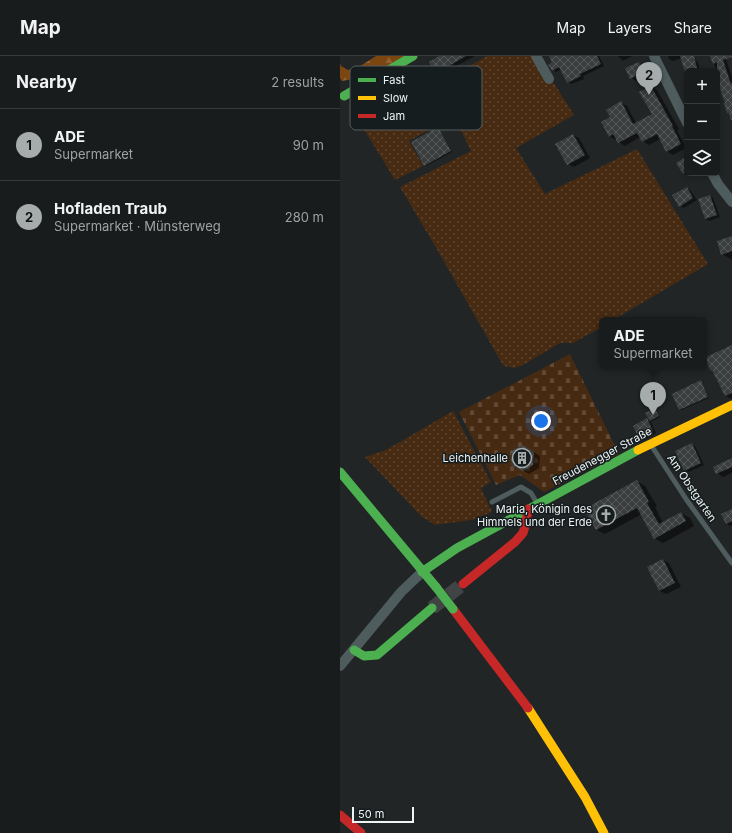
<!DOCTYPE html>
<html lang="en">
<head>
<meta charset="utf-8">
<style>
	body { margin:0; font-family:Inter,sans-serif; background:#262929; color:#f1f3f6 }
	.controls { position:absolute; right:12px; top:12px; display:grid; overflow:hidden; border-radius:6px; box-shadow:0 2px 6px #0003 }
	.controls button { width:36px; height:36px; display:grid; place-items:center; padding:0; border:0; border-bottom:1px solid #373a3b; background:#191c1c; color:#f1f3f6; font:20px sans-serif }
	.scale { position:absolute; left:12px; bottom:10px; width:62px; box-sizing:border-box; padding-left:4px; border:2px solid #eef3f4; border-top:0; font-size:11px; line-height:14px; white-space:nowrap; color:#eef3f4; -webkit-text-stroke:3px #161d1e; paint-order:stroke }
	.you { position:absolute; left:201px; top:365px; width:14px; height:14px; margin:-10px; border:3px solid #fff; border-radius:50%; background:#1a73e8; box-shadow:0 0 0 6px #1a73e833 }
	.badge { display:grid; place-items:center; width:26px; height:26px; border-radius:50%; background:#a6abac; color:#111; font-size:13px; font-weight:700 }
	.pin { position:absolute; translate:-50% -33px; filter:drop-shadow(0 1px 2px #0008) }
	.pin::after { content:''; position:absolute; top:21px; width:14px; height:12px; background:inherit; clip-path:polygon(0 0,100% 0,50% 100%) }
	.popup { position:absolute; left:259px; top:261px; width:108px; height:52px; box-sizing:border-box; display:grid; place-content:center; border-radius:6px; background:#191c1c; filter:drop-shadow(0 1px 3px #0005); font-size:13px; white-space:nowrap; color:#9fa1a3 }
	.popup b { font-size:15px; color:#f1f3f6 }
	.popup::after { content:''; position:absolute; left:50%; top:100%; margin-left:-8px; border:8px solid transparent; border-top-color:#191c1c }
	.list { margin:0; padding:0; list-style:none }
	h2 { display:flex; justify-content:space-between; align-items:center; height:52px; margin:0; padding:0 16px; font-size:17px }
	h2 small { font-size:13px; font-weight:400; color:#9fa1a3 }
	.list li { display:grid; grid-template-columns:26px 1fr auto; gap:12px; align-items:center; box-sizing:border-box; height:72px; padding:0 16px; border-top:1px solid #373a3b }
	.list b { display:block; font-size:15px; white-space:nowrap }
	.list p { margin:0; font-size:13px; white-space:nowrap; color:#9fa1a3 }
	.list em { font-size:13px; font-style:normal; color:#9fa1a3 }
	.icon { flex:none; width:22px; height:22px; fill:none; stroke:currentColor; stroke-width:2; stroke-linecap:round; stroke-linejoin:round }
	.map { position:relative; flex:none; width:392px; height:777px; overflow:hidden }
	header { display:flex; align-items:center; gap:24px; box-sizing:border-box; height:56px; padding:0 20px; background:#191c1c; border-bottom:1px solid #373a3b }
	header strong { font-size:19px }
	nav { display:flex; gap:22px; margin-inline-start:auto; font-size:14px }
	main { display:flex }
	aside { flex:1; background:#191c1c }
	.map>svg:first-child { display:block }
	.grass { fill:url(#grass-dots) }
	.forest { fill:url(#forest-firs) }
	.cemetery { fill:url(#cemetery-stones) }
	.shadow { fill:#0007 }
	.building { fill:url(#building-cross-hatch) }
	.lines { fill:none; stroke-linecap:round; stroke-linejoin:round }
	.secondary-tunnel { stroke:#404445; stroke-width:14; stroke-dasharray:14 7; stroke-linecap:butt }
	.lane { stroke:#4f5c5e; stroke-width:5 }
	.street { stroke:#4f5c5e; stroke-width:10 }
	.fast { stroke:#4caf50; stroke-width:9 }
	.slow { stroke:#ffc107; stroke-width:9 }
	.jam { stroke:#c62828; stroke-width:9 }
	.fast-bridge { stroke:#4caf50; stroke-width:9 }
	.labels { text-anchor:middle; stroke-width:3; stroke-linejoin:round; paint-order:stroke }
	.street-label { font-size:11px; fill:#eef3f4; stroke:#161d1e }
	.poi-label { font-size:11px; fill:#eef3f4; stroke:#161d1e; text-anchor:end }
	.key { fill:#161d1e; stroke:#575d5e; stroke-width:1 }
	.key-label { font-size:11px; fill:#eef3f4 }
</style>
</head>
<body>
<header>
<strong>Map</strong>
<nav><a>Map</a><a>Layers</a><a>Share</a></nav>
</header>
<main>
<aside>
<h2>Nearby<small>2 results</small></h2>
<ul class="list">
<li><span class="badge">1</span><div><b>ADE</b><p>Supermarket</p></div><em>90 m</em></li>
<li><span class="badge">2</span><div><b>Hofladen Traub</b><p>Supermarket · Münsterweg</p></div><em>280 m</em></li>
</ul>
</aside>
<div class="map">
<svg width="392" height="777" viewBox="0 0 392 777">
	<defs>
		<pattern id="grass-dots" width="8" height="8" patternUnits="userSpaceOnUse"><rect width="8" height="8" fill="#472a12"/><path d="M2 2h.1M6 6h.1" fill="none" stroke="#624935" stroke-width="1.8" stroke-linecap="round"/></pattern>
		<pattern id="forest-firs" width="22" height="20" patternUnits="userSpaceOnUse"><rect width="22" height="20" fill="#7d4611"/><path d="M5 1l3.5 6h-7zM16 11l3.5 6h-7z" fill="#906134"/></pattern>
		<pattern id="cemetery-stones" width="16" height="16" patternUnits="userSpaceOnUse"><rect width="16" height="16" fill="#472a12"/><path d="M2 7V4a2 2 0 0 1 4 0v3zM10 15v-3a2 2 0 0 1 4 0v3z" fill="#624935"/></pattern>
		<pattern id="building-cross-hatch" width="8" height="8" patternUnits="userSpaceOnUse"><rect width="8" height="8" fill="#3a3e3f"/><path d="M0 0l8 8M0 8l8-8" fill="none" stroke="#575a5b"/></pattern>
	</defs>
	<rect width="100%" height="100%" fill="#212526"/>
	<!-- grass -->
	<path class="grass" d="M147,0H192L212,24L234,59L176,92L205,138L297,93L368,208L273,264H262V271L233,287H220L183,309L174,312L164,310L160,304L98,195L60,131L131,95L114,60L69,85L83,110L55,124L22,70Z
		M113,355L151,426L141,432L152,456L131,464L95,469L82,461L25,401L46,394Z"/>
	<!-- forest -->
	<path class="forest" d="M36,0H65L22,26L13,23L2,25L0,22V7L1,10L8,14L17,12Z"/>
	<!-- cemetery -->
	<path class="cemetery" d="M230,298L279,398L204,436L180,419L156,429L119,356Z"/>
	<!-- shadow -->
	<path class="shadow" d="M101,0H135L100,19L96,17Z
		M210,0H259L264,10L243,20L244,23L232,28L228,26L222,13L216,16L213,14L214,7Z
		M278,0H292L283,5Z
		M328,0H353L355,4L358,6L360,14L357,15H347V16H346L342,2L333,5L329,3Z
		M371,0H385L392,21V59L388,56L386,48L377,22V15Z
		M299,7L310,14L314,22L302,28L291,22Z
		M72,18L75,21L80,29L70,35L67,33Z
		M311,31L317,34L339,73L337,74L346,92L333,99L326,95L320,83L309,89L303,85L300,81L285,90L279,86L277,83L276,84L269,80L272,62L281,47L287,50L296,67L313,58Z
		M47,32L50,34L55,43L45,49L42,47Z
		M28,49L32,52L39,63L30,68L27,66Z
		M98,72L99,73L112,96L86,110L85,109Z
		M233,79L239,82L250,102L234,111L228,108Z
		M347,102V117H351L347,119L343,117Z
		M347,132L350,134L357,144L344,152L340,150Z
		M370,140L373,142L380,161L370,165L366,163Z
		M392,181V204L382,198Z
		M392,290V343L386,340L374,316L371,314Z
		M361,325L362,326L369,342L341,354L340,353Z
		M315,353L316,354L320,361L311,366L306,357Z
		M307,364L311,366L316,377L304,384L300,382Z
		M351,388L355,390L364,409L349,416L345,414Z
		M189,393L200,400L199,412L189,418L172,408Z
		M392,404V417L383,421L377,417Z
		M297,425L305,430L317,450L315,451L323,467L341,457L350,462L354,470L323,487L314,482L302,458L265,478L257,474L246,453Z
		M392,454V469L390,470L386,467Z
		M323,504L329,507L341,531L326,538L320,535L308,511Z"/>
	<!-- building -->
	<path class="building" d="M99,0H126L95,18L89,6Z
		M209,0H257L261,8L240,18L241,20L227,27L219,11L212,15L208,9L212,6Z
		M340,0H354L357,12L345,16Z
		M370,0H392V1L383,4L391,28L392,27V64H391L389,57H387L384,47H385L377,24V6L373,8Z
		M299,6L304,16L290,23L285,12Z
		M72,17L77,27L66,34L60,24Z
		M311,30L333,70H332L341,88L326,96L317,78L302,86L297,77L278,87L273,78L269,81L261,66L270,61L266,54L281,45L293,68L312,58L299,36Z
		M47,31L52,41L41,48L35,38Z
		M28,48L36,61L26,67L18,54Z
		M98,71L111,95L84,110L71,86Z
		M233,78L245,99L227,109L215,88Z
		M347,100V116L343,118L336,107Z
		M347,131L353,142L339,151L332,139Z
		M370,139L377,159L365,163L358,143Z
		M392,180V195L381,199L377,185Z
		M392,289V337L385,340L372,314L371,315L364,302Z
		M361,324L368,341L339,354L332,338Z
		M315,352L319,360L310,365L305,357Z
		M307,362L313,375L299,382L293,370Z
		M352,387L361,407L344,415L335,395Z
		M183,389L194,396L193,409L183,415L171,409V395Z
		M392,402V411L376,418L373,411Z
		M297,424L309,446L307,447L319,468L341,456L346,465L314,483L297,452L256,474L244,453Z
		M392,453V465L386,468L381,458Z
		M323,503L335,527L319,535L307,511Z"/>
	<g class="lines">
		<!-- secondary-tunnel -->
		<path class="secondary-tunnel" d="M92,552L123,528"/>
		<!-- lane -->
		<path class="lane" d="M311,389L346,443L392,507
			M152,446L181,431L191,437L197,447"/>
		<!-- street -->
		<path class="street" d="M196,0L209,23
			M314,0L347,67
			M372,117L378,128L392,146
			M0,610L62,535L82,516"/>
		<!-- fast -->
		<path class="fast" d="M4,40L73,0
			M0,416L96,531
			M82,516L117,492L298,394
			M14,594L24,600L37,599L92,552"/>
		<!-- slow -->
		<path class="slow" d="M298,394L392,349
			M188,652L245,741L264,777"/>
		<!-- jam -->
		<path class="jam" d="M123,528L175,486L183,477L186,467L188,453
			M113,553L188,652
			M0,759L21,777"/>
		<!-- fast-bridge -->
		<path class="fast-bridge" d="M96,531L113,553"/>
	</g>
	<!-- icons -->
	<defs>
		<g id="building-ring" transform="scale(1)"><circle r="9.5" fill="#161d1e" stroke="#a6abac" stroke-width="1.5"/><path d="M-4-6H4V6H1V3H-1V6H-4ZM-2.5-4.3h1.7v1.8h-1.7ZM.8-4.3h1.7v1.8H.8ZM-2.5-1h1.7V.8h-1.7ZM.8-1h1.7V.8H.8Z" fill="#a6abac"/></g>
		<g id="church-ring" transform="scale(1)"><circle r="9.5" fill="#161d1e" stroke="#a6abac" stroke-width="1.5"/><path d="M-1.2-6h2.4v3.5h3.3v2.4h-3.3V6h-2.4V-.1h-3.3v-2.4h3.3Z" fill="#a6abac"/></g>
	</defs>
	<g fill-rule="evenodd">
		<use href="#building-ring" x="182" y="402"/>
		<use href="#church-ring" x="266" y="459"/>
	</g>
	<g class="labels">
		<!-- street labels -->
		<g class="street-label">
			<text transform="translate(262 400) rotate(-28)" y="4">Freudenegger Straße</text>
			<text transform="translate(352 432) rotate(56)" y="4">Am Obstgarten</text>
		</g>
		<!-- poi labels -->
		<g class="poi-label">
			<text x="168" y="406">Leichenhalle</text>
			<text x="252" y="457">Maria, Königin des<tspan x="252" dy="13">Himmels und der Erde</tspan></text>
		</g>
	</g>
	<!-- legend -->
	<rect x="10" y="10" width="132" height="64" rx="6" class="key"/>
	<rect x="18" y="22" width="18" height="4" fill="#4caf50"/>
	<rect x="18" y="40" width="18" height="4" fill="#ffc107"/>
	<rect x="18" y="58" width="18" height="4" fill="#c62828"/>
	<g class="key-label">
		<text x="43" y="28">Fast</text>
		<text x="43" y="46">Slow</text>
		<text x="43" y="64">Jam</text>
	</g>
</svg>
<div class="controls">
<button>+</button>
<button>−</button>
<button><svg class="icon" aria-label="layers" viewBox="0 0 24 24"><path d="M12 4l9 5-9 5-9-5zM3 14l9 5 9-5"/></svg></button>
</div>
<div class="scale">50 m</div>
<div class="you"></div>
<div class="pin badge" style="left:313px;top:359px">1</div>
<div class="popup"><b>ADE</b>Supermarket</div>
<div class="pin badge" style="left:309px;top:39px">2</div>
</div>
</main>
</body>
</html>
